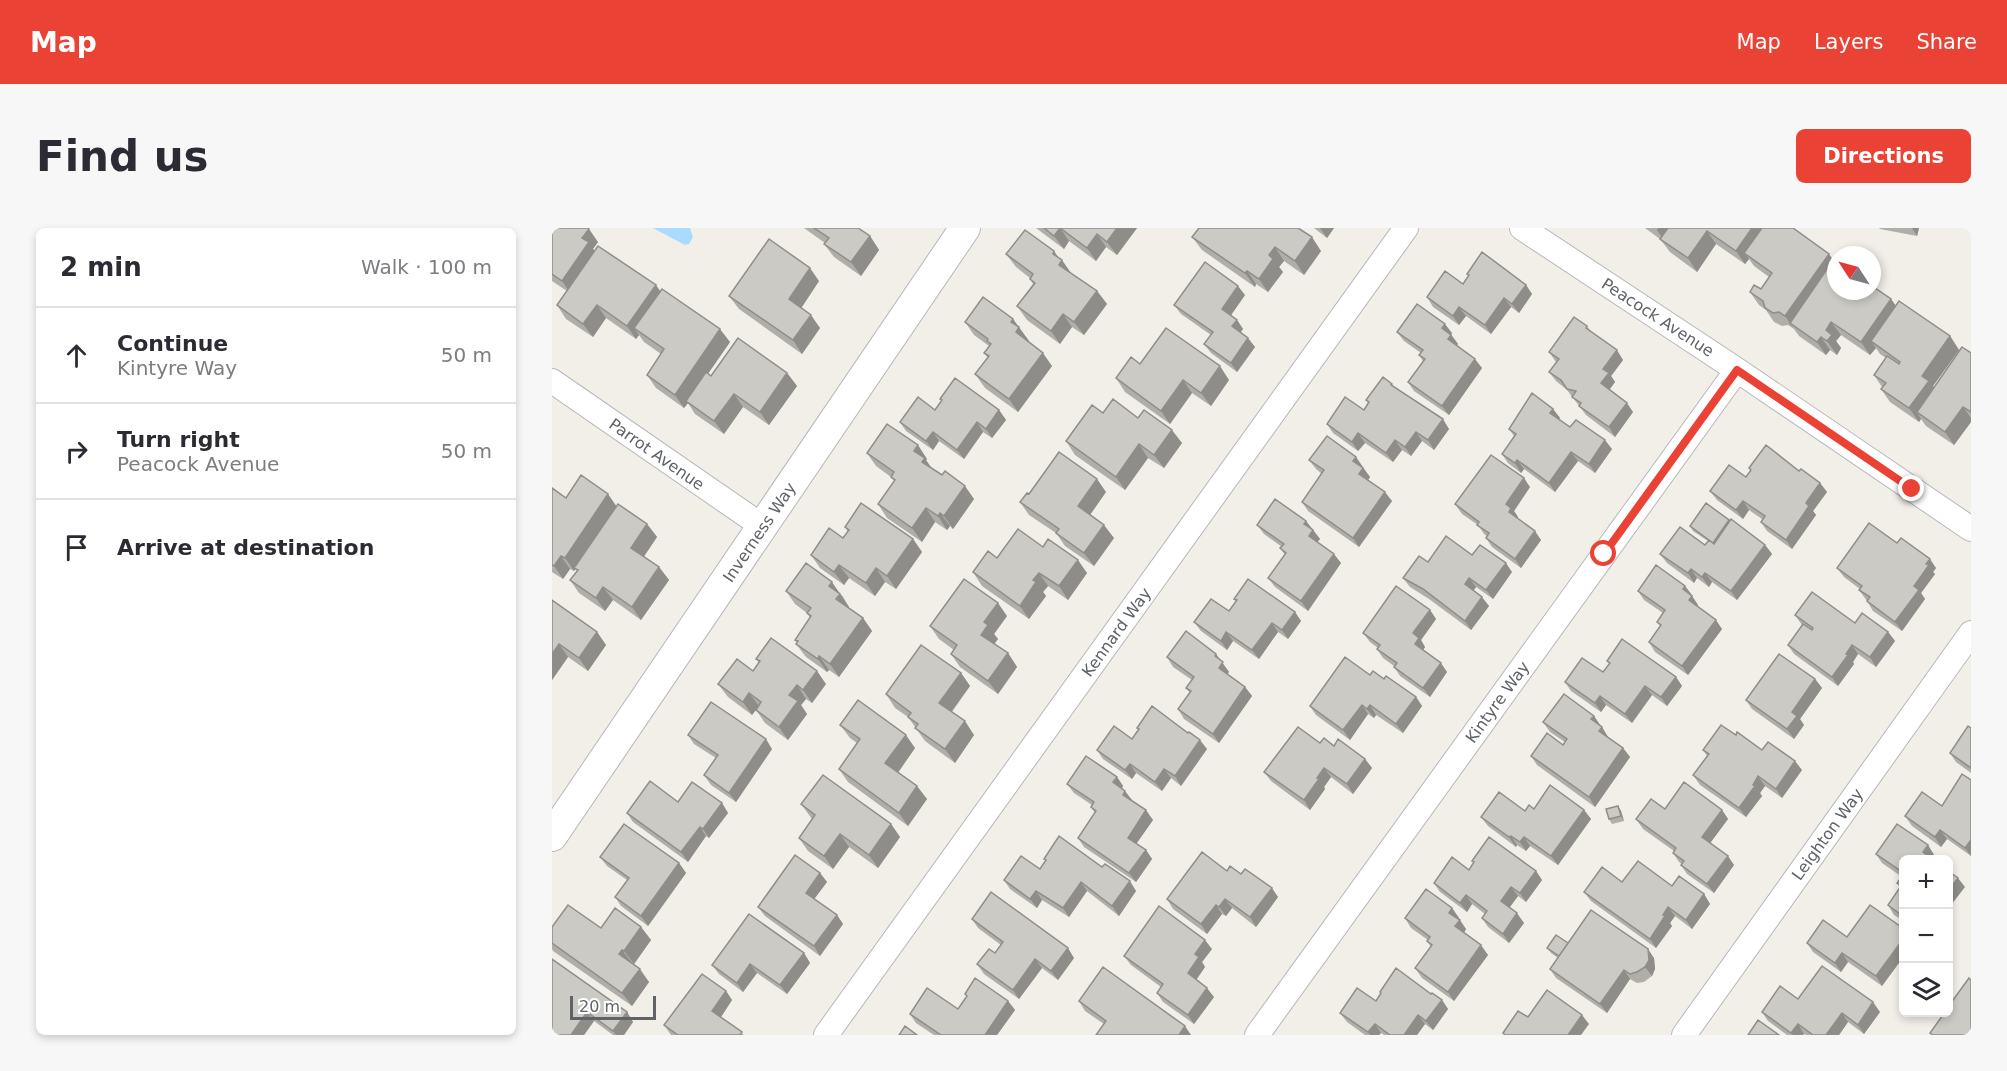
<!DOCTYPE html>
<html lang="en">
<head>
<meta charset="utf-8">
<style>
	body { margin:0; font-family:"DejaVu Sans",sans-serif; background:#f7f7f7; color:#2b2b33 }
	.controls { position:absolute; right:18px; bottom:18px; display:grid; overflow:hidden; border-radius:9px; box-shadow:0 3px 9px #0003 }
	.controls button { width:54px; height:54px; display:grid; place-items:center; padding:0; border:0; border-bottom:2px solid #e1e1e2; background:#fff; color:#2b2b33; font:30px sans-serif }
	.compass { position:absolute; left:1275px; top:18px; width:54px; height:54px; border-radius:50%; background:#fff; box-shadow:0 3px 9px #0003; rotate:306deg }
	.scale { position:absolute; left:18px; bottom:15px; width:86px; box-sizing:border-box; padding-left:6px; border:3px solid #5f6368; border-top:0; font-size:16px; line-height:21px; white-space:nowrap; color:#5f6368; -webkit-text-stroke:4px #fff; paint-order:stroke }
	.stop { position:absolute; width:18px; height:18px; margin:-14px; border:4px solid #ea4335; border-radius:50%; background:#fff }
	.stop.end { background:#ea4335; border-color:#fff; box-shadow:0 2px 6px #0008 }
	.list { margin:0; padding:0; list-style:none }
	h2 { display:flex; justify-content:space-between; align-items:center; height:78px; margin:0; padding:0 24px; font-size:26px }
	h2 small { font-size:20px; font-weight:400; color:#7c7c81 }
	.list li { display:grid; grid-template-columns:39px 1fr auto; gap:18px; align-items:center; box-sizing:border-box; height:96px; padding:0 24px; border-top:2px solid #e1e1e2 }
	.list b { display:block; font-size:22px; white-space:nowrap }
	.list p { margin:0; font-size:20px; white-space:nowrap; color:#7c7c81 }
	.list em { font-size:20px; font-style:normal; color:#7c7c81 }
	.icon { flex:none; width:33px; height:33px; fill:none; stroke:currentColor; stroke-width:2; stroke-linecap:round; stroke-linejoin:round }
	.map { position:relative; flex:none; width:1419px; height:807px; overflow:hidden; border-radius:9px }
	header { display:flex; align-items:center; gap:36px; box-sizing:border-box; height:84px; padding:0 30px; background:#ea4335; color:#fff }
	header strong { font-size:28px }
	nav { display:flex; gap:33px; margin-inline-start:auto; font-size:21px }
	.intro { display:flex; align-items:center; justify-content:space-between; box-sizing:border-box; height:144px; padding:0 36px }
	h1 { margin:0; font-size:42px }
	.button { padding:15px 27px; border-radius:9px; background:#ea4335; color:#fff; font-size:21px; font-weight:700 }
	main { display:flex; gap:36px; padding:0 36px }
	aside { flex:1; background:#fff; border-radius:9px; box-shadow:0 3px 9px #0003 }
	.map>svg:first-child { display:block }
	.water { fill:#aadaff }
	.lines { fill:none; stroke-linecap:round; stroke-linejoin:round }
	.minor-casing { stroke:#b5b8bc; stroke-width:26 }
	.tertiary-casing { stroke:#b5b8bc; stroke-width:32 }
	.minor { stroke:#fff; stroke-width:24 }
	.tertiary { stroke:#fff; stroke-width:30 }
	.wall { fill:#afaea9 }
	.shaded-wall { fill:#8f8d8a }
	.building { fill:#cccac5; stroke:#8f8d8a; stroke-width:1.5 }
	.route { stroke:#ea4335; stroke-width:8 }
	.labels { text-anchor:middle; stroke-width:4.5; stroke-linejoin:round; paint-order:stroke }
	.street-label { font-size:16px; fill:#5f6368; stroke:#fff }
</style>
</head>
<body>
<header>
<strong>Map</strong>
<nav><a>Map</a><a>Layers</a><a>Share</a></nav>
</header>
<div class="intro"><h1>Find us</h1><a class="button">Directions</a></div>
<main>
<aside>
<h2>2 min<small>Walk · 100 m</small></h2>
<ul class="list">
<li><svg class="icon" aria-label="ahead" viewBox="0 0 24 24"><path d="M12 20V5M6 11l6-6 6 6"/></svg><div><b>Continue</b><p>Kintyre Way</p></div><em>50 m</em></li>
<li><svg class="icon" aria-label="right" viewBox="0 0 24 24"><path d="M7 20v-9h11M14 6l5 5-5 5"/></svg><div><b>Turn right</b><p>Peacock Avenue</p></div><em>50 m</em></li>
<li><svg class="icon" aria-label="arrive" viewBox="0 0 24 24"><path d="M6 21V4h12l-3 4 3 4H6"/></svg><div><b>Arrive at destination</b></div></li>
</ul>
</aside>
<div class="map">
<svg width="1419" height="807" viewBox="0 0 1419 807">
	<rect width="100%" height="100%" fill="#f1efe8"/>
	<!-- water -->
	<path class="water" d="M101,0H138L141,9L137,16L133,17Z"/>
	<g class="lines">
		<!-- minor casing -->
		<g class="minor-casing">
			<path id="minor" d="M970,0L1185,142L1419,301
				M0,153L210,298
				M274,807L854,0
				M705,807L1185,142
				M1132,807L1419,405"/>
		</g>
		<!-- tertiary casing -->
		<g class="tertiary-casing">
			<path id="tertiary" d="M0,608L413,0"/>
		</g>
		<!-- minor -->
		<use href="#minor" class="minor"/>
		<!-- tertiary -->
		<use href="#tertiary" class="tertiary"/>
	</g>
	<!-- wall -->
	<path class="wall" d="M0,0L46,14L41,21L43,23L108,63L178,114L156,146L159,148L235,145L245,158L217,197L191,179L172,206L143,186L136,175L132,180L104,160L95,147L109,126L92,114L87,107L84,111L54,90L41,109L14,91L5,77L15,63L0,53Z
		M252,0H306L318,8L327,22L309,48L282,29L272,16L273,15Z
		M484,0H585L565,27L554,19L544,33L517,13L512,21Z
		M762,0H782L775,10Z
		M1093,0H1241L1282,32L1339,71L1344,78L1398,108L1407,122L1381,158L1382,159L1419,125V194L1402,217L1374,198L1369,191L1367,194L1338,174L1329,161L1330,159L1322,147L1334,130L1328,126L1324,120L1318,127L1289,107L1284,113L1289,120L1285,127L1278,122L1274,127L1247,108L1242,101L1236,97L1230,98L1222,94L1214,82L1207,77L1198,64L1209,61L1217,49L1202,38L1197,31L1193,36L1164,16L1145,44L1118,24L1108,11Z
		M1327,0H1367L1365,8L1328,1Z
		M640,9L769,23L752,47L732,33L727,39L731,44L716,64L704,56L703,59L650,22Z
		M454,26L507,30L519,45L545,63L555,76L532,107L520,99L508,116L475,92L465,78L481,56L478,51V50L464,39Z
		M915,46L974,57L980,66L967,85L959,79L939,106L914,88L907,97L881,79L875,69L911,56L916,48Z
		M267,53L249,80L268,100L250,126L187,81L177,68Z
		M693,67L679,87L685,92L691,101L689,104L703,119L685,144L659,125L652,116L659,107L629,86L622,77Z
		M461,91L477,113L476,114L500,138L466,184L433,160L423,146L436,130L432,125L437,118L422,107L413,94Z
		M1035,98L1040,105L1071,132L1059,148L1063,154L1057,162L1081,184L1063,209L1034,187L1015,162L1004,153L997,144L1004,134L997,124Z
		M845,104L900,105L899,106L906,116L905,117L930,140L897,187L862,163L856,154L871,133L867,127L869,125L852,113Z
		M588,136L677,152L659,178L640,165L618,196L573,164L564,150Z
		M844,161L897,201L882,222L870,213L859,228L850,222L841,234L813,215L806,223L781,205L775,196L812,182L816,175L814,172Z
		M388,171L447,182L454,192L440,210L431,204L412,231L387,213L381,222L354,203L348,194L383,182L390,173Z
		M1001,181L1008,190L1007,191L1018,199L1060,221L1043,245L1026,233L1003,264L972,241L969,245L956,235L950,226L962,208L957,201Z
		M551,185L586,190L630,215L612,240L596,230L573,262L523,227L514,213Z
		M315,225L375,231L374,232L380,241L422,271L401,301L398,298L395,302L383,294L370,314L335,290L326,276L342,253L339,249L324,238Z
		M804,229L818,249L816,252L840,273L807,319L756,283L750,274L770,246L764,241L757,232Z
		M1197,240L1247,243L1268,255L1275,264L1261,283L1264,287L1240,321L1215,303L1209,294L1210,291L1197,282L1191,291L1165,272L1158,263L1194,249L1199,242Z
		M978,259L962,283L966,289L965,290L989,312L969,340L940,319L934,310L935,308L932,306L926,297L910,286L903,276Z
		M0,260L14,270L64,278L95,296L105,309L92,328L107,339L117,352L89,392L61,372L53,383L27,365L18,352L25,343L23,341L22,343L18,341L11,351L0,344Z
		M554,264L538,287L562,310L542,338L513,318L504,305L477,287L468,274L477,266Z
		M1177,292L1213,317L1220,326L1185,372L1160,354L1157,359L1145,350L1142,355L1115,335L1108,326L1153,317L1156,313L1141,303L1138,298Z
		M754,293L768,311L765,314L789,335L756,383L723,359L716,350L733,327L728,320L730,319L712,306L705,297Z
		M293,299L361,311L370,324L344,361L333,354L323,368L297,350L292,357L268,340L259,327L291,310L296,304Z
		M1345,315L1384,340L1381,344L1383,346L1369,365L1373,371L1350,403L1321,383L1315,373L1307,362L1308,361L1292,349L1285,340Z
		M491,319L535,345L516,372L496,358L491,364L494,368L477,391L430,358L421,344L445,330Z
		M920,327L960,344L941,371L924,359L921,363L937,378L919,402L877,371L858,359L851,350L876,334Z
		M1133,358L1146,377L1145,378L1170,401L1136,447L1103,424L1097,414L1108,398L1105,394L1111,385L1092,372L1086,363Z
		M234,363L290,367L297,379V380L311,390L320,403L287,449L277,442L275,444L254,429L244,416L245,415L243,412L258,390L255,385L243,376Z
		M682,371L743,384L749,393L736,411L726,404L707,431L681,413L675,422L649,403L642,394L677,383L684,374Z
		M0,372L45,404L54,417L36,443L16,429L0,452Z
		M878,382L884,391L869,412L873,419L871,422L895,444L878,469L848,448L842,439V438L831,430L825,421L826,420L818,414L811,405Z
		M1243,387L1303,395L1336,404L1343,413L1324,439L1306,426L1301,434L1302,436L1286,458L1242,426L1236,417L1250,397Z
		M455,388L442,406L446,411L442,416L456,425L465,439L446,466L408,439L399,426L402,422L387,411L378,398Z
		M615,429L669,433L677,444L675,446L693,459L700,468L667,515L632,491L626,481L638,465L634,460L640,452L621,439Z
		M204,431L274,456L260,475L254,471L249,477L255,486L236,512L213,495L204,482L207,478L200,487L176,469L166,456L201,443L207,435Z
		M1055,433L1124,449L1130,458L1115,478L1100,467L1080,495L1054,477L1049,484L1019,463L1013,454L1051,444L1057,436Z
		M409,445L418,458L400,484L422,507L403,535L373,513L356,489L343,480L334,466Z
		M818,447L832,451L864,469L870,478L851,505L824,487L822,490L816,486L798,512L764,487L758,478Z
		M1263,451L1270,460L1248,491L1252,497L1242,511L1200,481L1194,472Z
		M1042,488L1048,497V498L1050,499L1056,509L1071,520L1078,529L1043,579L985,537L979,528L1011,517L1013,514L998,504L991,494Z
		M288,497L363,520L346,544L375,571L356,598L296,554L287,541L305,515L298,510Z
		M585,500L655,521L629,558L619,550L610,563L584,545L580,551L551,531L545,522L580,511L586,502Z
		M1419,500V545L1404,534L1398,525Z
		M136,507L220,521L184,574L159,557L152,547L164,530L142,516Z
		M1184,507L1210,522L1250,542L1230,570L1213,558L1208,565L1210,568L1194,589L1148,557L1141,547L1155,528L1151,522Z
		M768,515L782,518L813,531L820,540L801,566L779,549L772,559L773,561L758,582L719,553L712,544Z
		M565,549L571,558L570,560L579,572L601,592L584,616L594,622L600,631L584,654L532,619L526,610L543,585L539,579L540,577L522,565L515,556Z
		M1419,552V628L1395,611L1389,619L1360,598L1353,588L1390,578Z
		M126,574L170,575L176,585L157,610L154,608L136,634L81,594L75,585Z
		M249,576L339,596L348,609L326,640L297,619L281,641L256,623L247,610L260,591Z
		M1066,578L1069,583L1072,593L1060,596L1057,591Z
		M982,581L1032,582L1039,591L1006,637L978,618L974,623L965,617L964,619L936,598L929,589Z
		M1113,581L1170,582L1176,591L1158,615L1182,637L1162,665L1135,646L1129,637L1130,636L1127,634L1121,625L1122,623L1091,601L1084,591Z
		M1376,617L1382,627L1352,632V693L1342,687L1336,677L1348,659L1345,655L1350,649L1330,635L1324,626Z
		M48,629L127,635L134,645L96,698L69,678L63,669L75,652L55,638Z
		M492,631L584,663L567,688L535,663L517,689L490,672L485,680L458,661L452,652L488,641L494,633Z
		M920,633L984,643L990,652L974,674L966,668L957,680L972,695L957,715L936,699L930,690L933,686L920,676L915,684L888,664L882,655L917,642L922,635Z
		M675,643L689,646L726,669L704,699L680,680L674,688L670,686L655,706L621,681L615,671Z
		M268,645L275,654L262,671L285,687L291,696L268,728L213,688L206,679Z
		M1070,654L1120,658L1152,666L1158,676L1140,701L1123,688L1118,695L1120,698L1104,720L1039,673L1032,664Z
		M900,680L907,690L906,691L914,701L912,705L936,727L902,773L870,750L863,740L879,719L875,713L876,712L859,700L853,690Z
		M420,691L522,730L506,752L490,740L467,771L432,746L425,736L443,725L449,717L426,700Z
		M0,699L49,700L89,699L99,712L82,736L97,754L80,778L1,723L0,721Z
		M1352,701V728L1330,758L1296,734L1289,744L1261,724L1255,715Z
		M1016,715L1102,730L1103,741L1100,748L1092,754L1085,755L1078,751L1055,785L1004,750L998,741L1006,730L999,725L995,720Z
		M660,721L650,734L653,739L644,752L662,769L642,796L611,774L605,765L609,759L579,737L572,728Z
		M252,725L258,735L235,766L205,745L191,764L167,746L160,737Z
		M0,731L75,784L81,794L72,807H61L42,793L32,807Z
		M174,763L180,772L169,789L192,807H119L112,797Z
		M828,764L879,766L890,772L896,781L881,802L873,796L865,807H832L829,805L827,807H813L795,794L788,785L824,773L829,765Z
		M413,766L456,773L463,782L445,807H382L364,795L358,786L406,781L415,769Z
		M1246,771L1328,784L1312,806L1296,794L1287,807H1254L1252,806L1251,807H1235L1216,793L1210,784Z
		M527,773L639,807L552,796L533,783Z"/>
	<!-- shaded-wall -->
	<path class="shaded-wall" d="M508,0L517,13L512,21L502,8Z
		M565,0H585L565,27L555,14Z
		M768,0H782L775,10Z
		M1106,0H1125L1114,15L1105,2Z
		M1200,0H1219L1192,25L1197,31L1193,36L1184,23Z
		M1360,0H1367L1365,8Z
		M37,1L46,14L41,21L46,28L19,66L10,53L30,10Z
		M1155,3L1164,16L1145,44L1136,30Z
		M545,6L554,19L544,33L535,20Z
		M318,8L327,22L309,48L299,34Z
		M760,9L769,23L752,47L743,33Z
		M723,19L732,33L727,39L731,44L716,64L707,51L717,27Z
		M502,23L509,33L510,32L519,45L507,37L501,26Z
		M1277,26L1284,36L1238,95L1233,88Z
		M258,40L267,53L246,85L237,71Z
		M695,43L704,56L703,59L693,45Z
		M104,57L113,70L82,100L87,107L84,111L75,98Z
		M974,57L980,66L967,85L960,76Z
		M686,58L693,67L677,90L670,81Z
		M545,63L555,76L532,107L522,94Z
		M952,70L959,79L939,106L933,97Z
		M1339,71L1348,84L1319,113L1324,120L1318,127L1309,114Z
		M45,77L54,90L41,109L31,96Z
		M907,79L914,88L907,97L901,88Z
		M511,86L520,99L508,116L499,103Z
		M259,87L268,100L250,126L241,112Z
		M461,91L477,113L473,118L464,104L459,94Z
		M685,92L691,101L686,107L680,98Z
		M1279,94L1289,107L1284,113L1289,120L1285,127L1275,113L1274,102Z
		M893,96L900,105L897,109L890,100Z
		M168,101L178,114L136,174L134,173L136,175L132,180L123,167Z
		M899,107L906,116L902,121L896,111Z
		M1398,108L1407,122L1381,158L1386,166L1365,184L1369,191L1367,194L1357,180L1370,148Z
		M1269,109L1278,122L1274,127L1265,114Z
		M696,110L703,119L685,144L679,135Z
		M1065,122L1071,132L1059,148L1063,154L1055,165L1049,155L1051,141Z
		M491,125L500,138L466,184L457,171Z
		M923,131L930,140L897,187L890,178Z
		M668,138L677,152L659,178L649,165Z
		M235,145L245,158L217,197L208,184Z
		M631,152L640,165L618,196L609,183Z
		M182,166L191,179L172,206L162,193Z
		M1075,175L1081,184L1063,209L1057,199Z
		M1411,179L1419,190V194L1402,217L1393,204Z
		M1001,181L1008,190L1005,194L998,185Z
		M447,182L454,192L440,210L434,201Z
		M891,191L897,201L882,222L876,212Z
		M425,194L431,204L412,231L405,222Z
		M620,202L630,215L612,240L602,227Z
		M381,204L387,213L381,222L374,213Z
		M864,204L870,213L859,228L853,219Z
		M806,205L813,215L806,223L800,214Z
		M843,212L850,222L841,234L834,225Z
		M1053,212L1060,221L1043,245L1037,236Z
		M587,216L596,230L573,262L564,249Z
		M366,217L375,231L374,232L382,244L380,247L362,223Z
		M1019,224L1026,233L1003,264L997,255Z
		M804,229L810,238L808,242L801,233Z
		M965,232L972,241L969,245L963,235Z
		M811,240L818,249L814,255L807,246Z
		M972,250L978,259L962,283L966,289L963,293L957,284L954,276Z
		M545,251L554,264L535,291L526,278Z
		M1268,255L1275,264L1261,283L1264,287L1240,321L1234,312L1254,275Z
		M413,258L422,271L401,301L392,288Z
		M833,264L840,273L807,319L801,310Z
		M56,266L65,279L22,343L13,330Z
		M1191,273L1197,282L1191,291L1184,282Z
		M374,280L383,294L370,314L360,300Z
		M388,285L398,298L395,302L386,288Z
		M1177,292L1180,297L1164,320L1161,315Z
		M754,293L768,311L763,317L757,308L752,296Z
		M95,296L105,309L89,333L79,320Z
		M552,297L562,310L542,338L532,325Z
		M983,303L989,312L969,340L963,331Z
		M361,311L370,324L344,361L335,348Z
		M1213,317L1220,326L1185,372L1179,363Z
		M782,326L789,335L756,383L749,373Z
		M9,328L18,341L11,351L2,338Z
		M1378,331L1384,340L1381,344L1383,346L1369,365L1373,371L1350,403L1343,394L1362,358Z
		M526,332L535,345L516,372L507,358Z
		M954,335L960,344L941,371L934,362Z
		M287,337L297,350L292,357L282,344Z
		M107,339L117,352L89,392L80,379Z
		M324,340L333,354L323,368L314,355Z
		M1139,341L1145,350L1142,355L1136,345Z
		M487,345L496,358L491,364L494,368L477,391L468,378L481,352Z
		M1153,345L1160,354L1157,359L1150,349Z
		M917,350L924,359L919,366L913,356Z
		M280,354L297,379L294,384L277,358Z
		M1133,358L1140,367L1131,361Z
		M51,359L61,372L53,383L44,370Z
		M1140,368L1146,377L1143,382L1137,372Z
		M930,369L937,378L919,402L913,393Z
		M446,375L455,388L442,406L446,411L439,420L429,407L432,394Z
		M878,382L884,391L869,412L873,419L869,425L863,416L861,405Z
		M743,384L749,393L736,411L730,402Z
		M311,390L320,403L287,449L278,436Z
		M1164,392L1170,401L1136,447L1130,438Z
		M720,395L726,404L707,431L700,422Z
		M45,404L54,417L36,443L27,430Z
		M674,404L681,413L675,422L669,413Z
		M1336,404L1343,413L1324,439L1318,429Z
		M7,416L16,429L0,452V426Z
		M1300,417L1306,426L1301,434L1302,436L1286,458L1280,449Z
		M456,425L465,439L446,466L436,453Z
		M664,426L677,444L673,449L667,440L663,428Z
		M267,428L277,442L275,444L266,431Z
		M889,435L895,444L878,469L871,460Z
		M265,443L274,456L260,475L251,462Z
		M409,445L418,458L396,488L387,475Z
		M1124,449L1130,458L1115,478L1109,469Z
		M1263,451L1270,460L1248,491L1252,497L1242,511L1235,501L1240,484Z
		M245,457L254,471L249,477L255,486L236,512L227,499L237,467Z
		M1093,458L1100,467L1080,495L1073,486Z
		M693,459L700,468L667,515L661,506Z
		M197,465L207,478L200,487L191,474Z
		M1048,468L1054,477L1049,484L1043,475Z
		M864,469L870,478L851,505L844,496Z
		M810,477L816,486L798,512L791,502Z
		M818,477L824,487L822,490L815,481Z
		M1042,488L1048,497L1045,501L1039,491Z
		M413,493L422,507L403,535L393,521Z
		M1050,499L1056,509L1054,512L1047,503Z
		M354,507L363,520L343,549L333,535Z
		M214,511L220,521L184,574L177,565Z
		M648,512L655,521L629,558L623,548Z
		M1071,520L1078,529L1043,579L1037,569Z
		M813,531L820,540L801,566L795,556Z
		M1243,533L1250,542L1230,570L1224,561Z
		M578,536L584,545L580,551L573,542Z
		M772,540L779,549L772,559L773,561L758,582L752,572L765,550Z
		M612,541L619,550L610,563L603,554Z
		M1206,548L1213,558L1208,565L1210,568L1194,589L1187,580Z
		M565,549L571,558L568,564L561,554Z
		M365,558L375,571L356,598L347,585Z
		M573,563L580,572L577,576L571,567Z
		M170,575L176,585L157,610L151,601Z
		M1066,578L1069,583L1072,593L1069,588Z
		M594,582L601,592L582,619L576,610Z
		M1032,582L1039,591L1006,637L999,628Z
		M1170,582L1176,591L1156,618L1150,609Z
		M339,596L348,609L326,640L317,627Z
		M148,599L154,608L136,634L129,624Z
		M1388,602L1395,611L1389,619L1383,609Z
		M288,606L297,619L281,641L272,628Z
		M959,608L965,617L964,619L957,609Z
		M972,609L978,618L974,623L968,614Z
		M1419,612V628L1413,620Z
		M1376,617L1382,627L1379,632L1371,624Z
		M594,622L600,631L584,654L577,645Z
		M1176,628L1182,637L1162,665L1155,656Z
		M127,635L134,645L96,698L89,688Z
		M984,643L990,652L974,674L968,665Z
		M268,645L275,654L260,674L254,665Z
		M1406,650L1413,659L1396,681V663Z
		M578,653L584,663L567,688L560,678Z
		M529,654L535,663L517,689L511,680Z
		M959,659L966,668L955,683L949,673Z
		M720,660L726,669L704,699L698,689Z
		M484,663L490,672L485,680L478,671Z
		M1152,666L1158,676L1140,701L1134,692Z
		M914,667L920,676L915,684L908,675Z
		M673,671L680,680L674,688L667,679Z
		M664,677L670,686L655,706L649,696Z
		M1116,679L1123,688L1118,695L1120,698L1104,720L1098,711L1111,687Z
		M900,680L907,690L904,694L897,685Z
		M965,685L972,695L957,715L951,706Z
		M285,687L291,696L268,728L262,718Z
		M908,692L914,701L910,708L903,698Z
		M89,699L99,712L82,736L72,723Z
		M1352,710V728L1330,758L1324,748Z
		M653,712L660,721L650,734L653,739L642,755L636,745L643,726Z
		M929,717L936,727L902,773L896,764Z
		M516,720L522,730L506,752L499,743Z
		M1096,721L1102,730L1103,741L1100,748L1093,739Z
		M70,722L80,735L67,726Z
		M252,725L258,735L235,766L228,757Z
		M1290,725L1296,734L1289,744L1283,735Z
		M483,731L490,740L467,771L461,762Z
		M198,736L205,745L191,764L185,755Z
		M88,741L97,754L80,778L70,765Z
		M1072,742L1078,751L1055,785L1048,776Z
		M655,760L662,769L642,796L636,787Z
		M174,763L180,772L167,792L160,783Z
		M890,772L896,781L881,802L874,793Z
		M456,773L463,782L445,807H433Z
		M1321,774L1328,784L1312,806L1306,797Z
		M35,784L42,793L32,807H19Z
		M75,784L81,794L72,807H64L61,803Z
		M1290,785L1296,794L1287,807H1274Z
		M866,787L873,796L865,807H852Z
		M1030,787L1037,796L1029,807H1016Z
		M823,796L829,805L827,807H818L816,804Z
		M1246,796L1252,806L1251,807H1241L1239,805Z
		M633,798L639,807H627Z"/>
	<!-- building -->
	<path class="building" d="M0,0H36L37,1L30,10L37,14L10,53L0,46Z
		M262,0H306L318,8L299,34L272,16L277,10Z
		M492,0H565L555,14L545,6L535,20L508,0L502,8Z
		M647,0H746L760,9L743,33L723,19L717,27L721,31L707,51L695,43L693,45L640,9Z
		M1116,0H1200L1184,23L1155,3L1136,30L1108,11Z
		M1210,0H1241L1277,26L1233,88L1227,84L1221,85L1213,80L1211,73L1198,64L1202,57L1209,61L1220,45L1192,25Z
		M473,2L502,23L501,26L510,32L507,37L545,63L522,94L511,86L499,103L465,78L483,55L478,51L481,46L454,26Z
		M217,11L258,40L237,71L259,87L241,112L177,68Z
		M46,18L104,57L75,98L45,77L31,96L5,77Z
		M930,24L974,57L960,76L952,70L933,97L907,79L901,88L875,69L893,43L911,56L917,47L915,46Z
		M1282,31L1284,33V63H1320V58L1339,71L1309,114L1279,94L1274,102L1280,107L1275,113L1269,109L1265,114L1238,95Z
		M653,34L686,58L670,81L685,92L680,98L696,110L679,135L652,116L661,104L622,77Z
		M110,61L168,101L123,167L95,147L112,121L82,100Z
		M431,69L461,91L459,94L467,99L464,104L491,125L457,171L423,146L437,128L432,125L439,116L435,113L436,111L413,94Z
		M1347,73L1398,108L1370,148L1377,153L1357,180L1329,161L1334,155L1322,147L1335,128L1347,136L1348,134L1319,113Z
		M865,76L893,96L890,100L899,107L896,111L923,131L890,178L856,154L873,131L867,127L871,122L845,104Z
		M1022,89L1035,98L1034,100L1065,122L1051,141L1057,145L1049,155L1075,175L1057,199L1027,178L1029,175L1020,169L1024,163L1015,161L1009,152L997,144L1007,131L997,124Z
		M614,100L668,138L649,165L631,152L609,183L564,150L579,129L588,136Z
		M186,110L235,145L208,184L182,166L162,193L134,173L154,144L159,148Z
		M1410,119L1419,125V184L1411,179L1393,204L1365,184Z
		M831,149L840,156L839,157L891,191L876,212L864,204L853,219L843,212L834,225L806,205L800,214L775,196L793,169L812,182L817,174L814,172Z
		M403,150L447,182L434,201L425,194L405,222L381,204L374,213L348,194L366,169L383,182L390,172L388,171Z
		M980,165L1001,181L998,185L1018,199L1024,192L1053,212L1037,236L1019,224L997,255L965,232L963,235L950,226L964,206L957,201Z
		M561,171L586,190L592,182L620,202L602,227L587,216L564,249L514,213L540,177L551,185Z
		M335,196L366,217L362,223L373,230L370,234L390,247L393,243L413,258L392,288L388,285L386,288L374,280L360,300L326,276L343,252L339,249L342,244L315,225Z
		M775,208L804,229L801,233L811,240L807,246L833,264L801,310L750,274L772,242L757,232Z
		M1214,217L1247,243L1249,241L1268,255L1254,275L1257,278L1234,312L1209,294L1213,288L1191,273L1184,282L1158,263L1177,237L1194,249L1199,242L1197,240Z
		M507,224L545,251L526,278L552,297L532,325L504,305L507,301L468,274L475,265L477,266Z
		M939,227L972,250L954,276L959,280L957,284L983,303L963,331L934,310L937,305L925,297L927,294L903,276Z
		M29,247L56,266L13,330L9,328L2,338L0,337V260L14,270Z
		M723,271L754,293L752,296L761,302L757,308L782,326L749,373L716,350L734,325L728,320L732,316L705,297Z
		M309,275L361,311L335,348L324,340L314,355L287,337L282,344L259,327L277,300L291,310L297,302L293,299Z
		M1154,275L1177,292L1161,315L1138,298Z
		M66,276L95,296L79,320L107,339L80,379L51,359L44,370L18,352L26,342L22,340Z
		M1179,291L1213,317L1179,363L1153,345L1150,349L1139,341L1136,345L1108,326L1128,299L1153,317L1157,312L1162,316Z
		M1317,295L1345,315L1349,310L1378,331L1374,336L1377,337L1362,358L1367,362L1343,394L1315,373L1318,369L1307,362L1310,358L1285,340Z
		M466,301L491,319L496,311L526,332L507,358L487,345L481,352L484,354L468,378L421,344L436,323L445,330Z
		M894,308L920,327L928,317L954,335L934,362L917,350L913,356L930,369L913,393L871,361L851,350L867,328L876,334Z
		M254,335L280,354L277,358L288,366L284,371L311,390L278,436L267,428L266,431L244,416L246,413L243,412L259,388L255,385L259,380L234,363Z
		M1104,337L1133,358L1131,361L1140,368L1137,372L1164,392L1130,438L1097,414L1109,397L1105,394L1113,382L1086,363Z
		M412,351L446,375L432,394L436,397L429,407L456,425L436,453L399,426L405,417L378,398Z
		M696,351L743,384L730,402L720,395L700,422L674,404L669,413L642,394L659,371L677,383L685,372L682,371Z
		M844,358L878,382L861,405L867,410L863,416L889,435L871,460L842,439L845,435L825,421L828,417L811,405Z
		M1260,364L1303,395L1310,385L1336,404L1318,429L1300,417L1294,426L1296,427L1280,449L1236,417L1251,396L1260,402L1261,400L1243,387Z
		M0,372L45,404L27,430L7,416L0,426Z
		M634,403L664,426L663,428L671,434L667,440L693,459L661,506L626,481L639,463L634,460L642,449L615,429Z
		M219,410L265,443L251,462L245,457L237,467L246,473L227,499L204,482L209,474L197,465L191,474L166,456L185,431L201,443L208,433L204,431Z
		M1070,411L1124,449L1109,469L1093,458L1073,486L1048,468L1043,475L1013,454L1030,430L1051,444L1058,435L1055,433Z
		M369,417L409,445L387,475L413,493L393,521L363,500L366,496L356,489L359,485L334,466Z
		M1227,426L1263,451L1240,484L1245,488L1235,501L1194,472Z
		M793,429L818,447L821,443L832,451L834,448L864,469L844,496L818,477L815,481L810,477L791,502L758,478Z
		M1012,466L1042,488L1039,491L1050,499L1047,503L1071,520L1037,569L979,528L995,505L1011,517L1015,511L991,494Z
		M306,472L354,507L333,535L365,558L347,585L287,541L308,511L288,497Z
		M159,474L214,511L177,565L152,547L166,527L136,507Z
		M600,478L636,505L637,504L648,512L623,548L612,541L603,554L578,536L573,542L545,522L562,498L580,511L587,501L585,500Z
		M1169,497L1184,507L1185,504L1210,522L1216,514L1243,533L1224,561L1206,548L1201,557L1203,558L1187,580L1141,547L1157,526L1151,522Z
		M1416,498L1419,500V540L1398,525Z
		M746,499L768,515L772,510L782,518L786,511L813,531L795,556L772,540L765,550L767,551L752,572L712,544Z
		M534,528L565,549L561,554L573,563L571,567L594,582L576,610L594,622L577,645L526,610L544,583L539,579L542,574L515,556Z
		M1410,546L1419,552V612L1413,620L1388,602L1383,609L1353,588L1370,564L1390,578Z
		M271,547L339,596L317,627L288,606L272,628L247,610L263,587L249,576Z
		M98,553L126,574L140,554L170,575L151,601L148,599L129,624L75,585Z
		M1132,554L1170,582L1150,609L1176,628L1155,656L1129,637L1132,633L1121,625L1124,620L1084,591L1099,571L1113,581Z
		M998,557L1032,582L999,628L972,609L968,614L959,608L957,609L929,589L947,564L973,583L977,577L982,581Z
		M1066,578L1069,588L1057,591L1054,581Z
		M72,596L127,635L89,688L63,669L77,650L48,629Z
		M1345,596L1376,617L1371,624L1381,632H1352V645L1324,626Z
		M507,608L550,639L553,636L578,653L560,678L529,654L511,680L484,663L478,671L452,652L469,628L488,641L494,632L492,631Z
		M937,609L984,643L968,665L959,659L949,673L965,685L951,706L930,690L935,683L914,667L908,675L882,655L900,629L917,642L922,634L920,633Z
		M650,624L675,643L678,638L689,646L693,641L720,660L698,689L673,671L667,679L664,677L649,696L615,671Z
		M243,627L268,645L254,665L285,687L262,718L206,679Z
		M1086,633L1120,658L1127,648L1152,666L1134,692L1116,679L1111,687L1113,688L1098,711L1032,664L1050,639L1070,654Z
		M1396,643L1406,650L1396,663Z
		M1352,646V689L1336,677L1349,658L1345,655Z
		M874,661L900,680L897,685L908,692L903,698L929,717L896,764L863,740L880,717L875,713L878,709L853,690Z
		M439,664L516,720L499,743L483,731L461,762L425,736L437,721L443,725L451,714L420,691Z
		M16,677L49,700L63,680L89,699L72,723L70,722L67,726L88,741L70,765L0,715V699Z
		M1318,677L1352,701V710L1324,748L1290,725L1283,735L1255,715L1271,692L1295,709Z
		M607,678L653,712L643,726L647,729L636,745L655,760L636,787L605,765L611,756L572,728Z
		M1039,682L1096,721L1097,732L1093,739L1085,744L1078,746L1072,742L1048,776L998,741Z
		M197,686L252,725L228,757L198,736L185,755L160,737Z
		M1004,707L1016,715L1007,728L995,720Z
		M0,731L75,784L61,803L35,784L19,807H0Z
		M1270,738L1321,774L1306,797L1290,785L1274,807H1261L1246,796L1239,805L1210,784L1228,758L1246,771Z
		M551,739L633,798L627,807H544L554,793L527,773Z
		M844,740L879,766L880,765L890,772L874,793L866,787L852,807H838L823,796L816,804L788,785L805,760L824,773L829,765L828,764Z
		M150,746L174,763L160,783L190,804L188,807H126L112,797Z
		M423,750L456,773L433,807H389L358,786L375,760L406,781L415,768L413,766Z
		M1417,750L1419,752V807H1381L1378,805L1393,784H1396V779Z
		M995,762L1030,787L1016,807H953L951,805L966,783L976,789Z
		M1206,792L1227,807H1196Z
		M353,798L365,807H347Z"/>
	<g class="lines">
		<!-- route -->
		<path class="route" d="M1052,326L1185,142L1360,261"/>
	</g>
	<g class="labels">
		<!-- street labels -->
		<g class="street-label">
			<text transform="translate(1106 89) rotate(33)" y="6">Peacock Avenue</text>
			<text transform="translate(105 226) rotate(35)" y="6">Parrot Avenue</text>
			<text transform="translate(207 304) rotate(-56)" y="6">Inverness Way</text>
			<text transform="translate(564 404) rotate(-54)" y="6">Kennard Way</text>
			<text transform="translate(945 474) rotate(-54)" y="6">Kintyre Way</text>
			<text transform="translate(1275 606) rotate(-54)" y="6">Leighton Way</text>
		</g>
	</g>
</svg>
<div class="controls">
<button>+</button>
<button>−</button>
<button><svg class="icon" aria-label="layers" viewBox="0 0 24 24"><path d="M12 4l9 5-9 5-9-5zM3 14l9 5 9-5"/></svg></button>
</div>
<svg class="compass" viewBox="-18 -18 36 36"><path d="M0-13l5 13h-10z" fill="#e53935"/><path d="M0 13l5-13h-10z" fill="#7c7c81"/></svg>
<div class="scale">20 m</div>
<div class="stop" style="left:1052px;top:326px"></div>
<div class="stop end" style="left:1360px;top:261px"></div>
</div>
</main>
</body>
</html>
